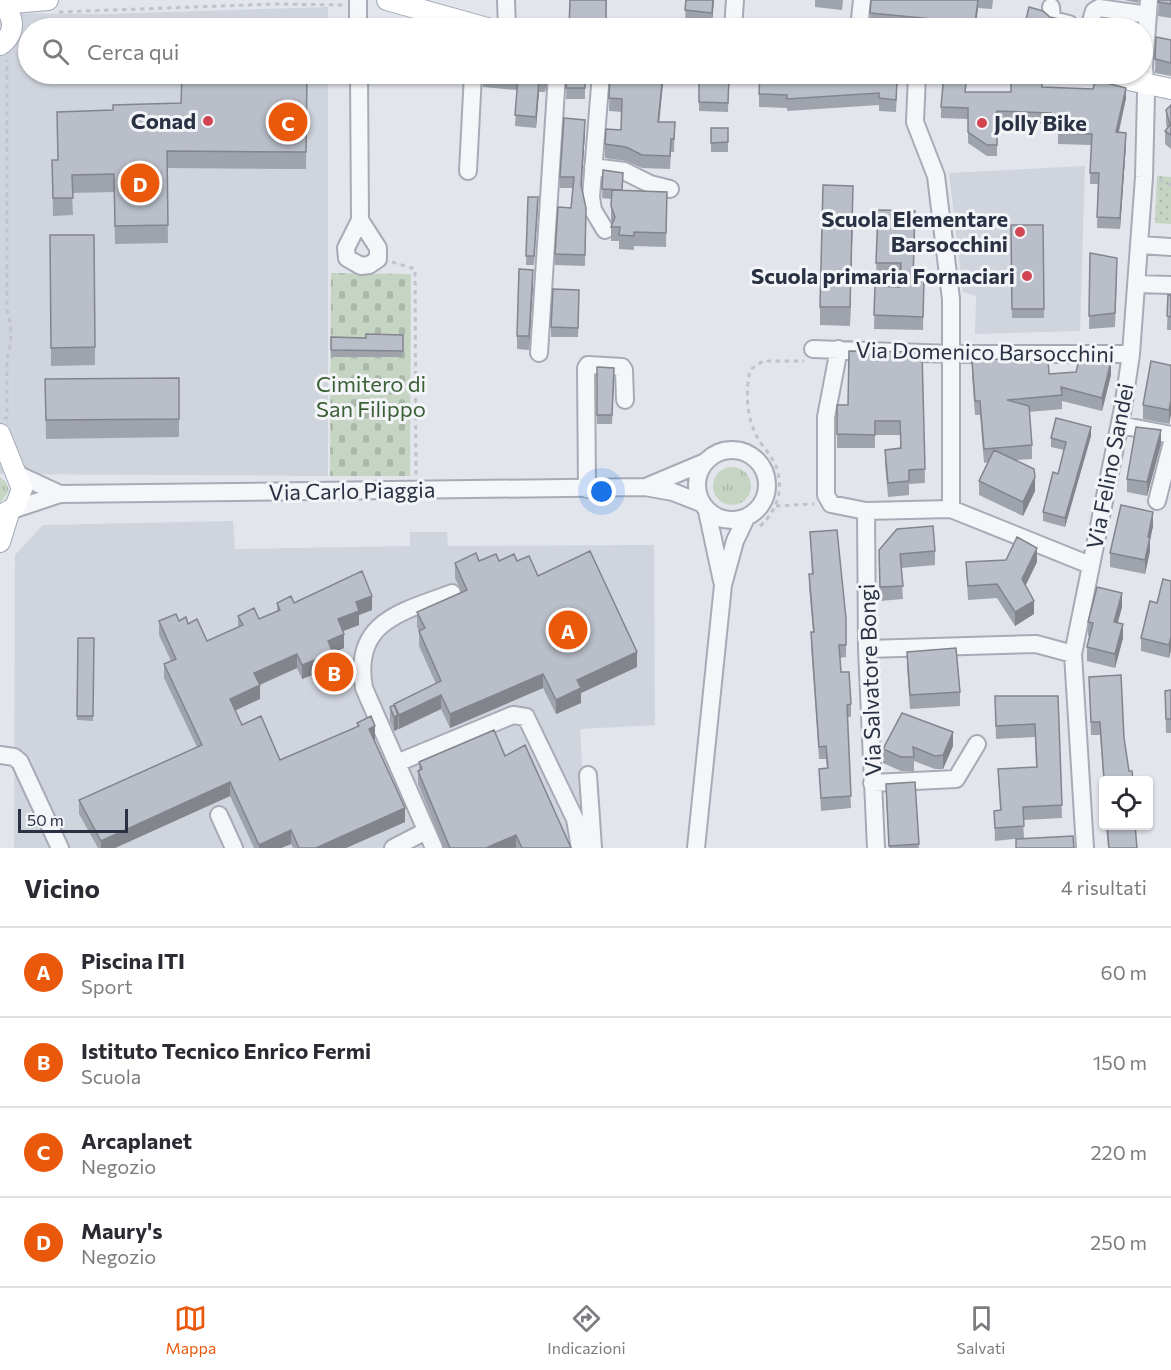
<!DOCTYPE html>
<html lang="it">
<head>
<meta charset="utf-8">
<style>
	body { margin:0; font-family:Commissioner,sans-serif; background:#f7f7f7; color:#2b2b33 }
	.controls { position:absolute; right:18px; bottom:18px; display:grid; overflow:hidden; border-radius:6px; box-shadow:0 2px 4px #0004 }
	.controls button { width:54px; height:54px; display:grid; place-items:center; padding:0; border:0; border-bottom:2px solid #e1e1e2; background:#fff; color:#2b2b33; font:30px sans-serif }
	.scale { position:absolute; left:18px; bottom:15px; width:110px; box-sizing:border-box; padding-left:6px; border:3px solid #293143; border-top:0; font-size:16px; line-height:21px; white-space:nowrap; color:#293143; -webkit-text-stroke:4px #f2f4f8; paint-order:stroke }
	.you { position:absolute; left:602px; top:492px; width:21px; height:21px; margin:-15px; border:4px solid #fff; border-radius:50%; background:#1a73e8; box-shadow:0 0 0 9px #1a73e833 }
	.badge { display:grid; place-items:center; width:39px; height:39px; border-radius:50%; background:#ea580c; color:#fff; font-size:20px; font-weight:700 }
	.pin { position:absolute; translate:-50% -50%; border:3px solid #fff; box-shadow:0 2px 6px #0006 }
	.list { margin:0; padding:0; list-style:none }
	h2 { display:flex; justify-content:space-between; align-items:center; height:78px; margin:0; padding:0 24px; font-size:26px }
	h2 small { font-size:20px; font-weight:400; color:#7c7c81 }
	.list li { display:grid; grid-template-columns:39px 1fr auto; gap:18px; align-items:center; box-sizing:border-box; height:90px; padding:0 24px; border-top:2px solid #e1e1e2 }
	.list b { display:block; font-size:22px; white-space:nowrap }
	.list p { margin:0; font-size:20px; white-space:nowrap; color:#7c7c81 }
	.list em { font-size:20px; font-style:normal; color:#7c7c81 }
	.icon { flex:none; width:33px; height:33px; fill:none; stroke:currentColor; stroke-width:2; stroke-linecap:round; stroke-linejoin:round }
	.map { position:relative; flex:none; width:1171px; height:848px; overflow:hidden }
	.search { position:absolute; background:#fff; box-shadow:0 2px 4px #0004; left:18px; right:18px; top:18px; height:66px; display:flex; align-items:center; gap:15px; box-sizing:border-box; padding:0 21px; border-radius:33px; color:#7c7c81; font-size:22px }
	.sheet { height:438px; background:#fff }
	nav { display:flex; justify-content:space-around; align-items:center; box-sizing:border-box; height:84px; border-top:2px solid #e1e1e2; background:#fff; font-size:16px; color:#7c7c81 }
	nav a { display:grid; justify-items:center; gap:3px }
	nav .on { color:#ea580c }
	.map>svg:first-child { display:block }
	.built { fill:#d0d4dd }
	.grass { fill:url(#grass-tufts) }
	.cemetery { fill:url(#cemetery-stones) }
	.park { fill:url(#park-dots) }
	.lines { fill:none; stroke-linecap:round; stroke-linejoin:round }
	.minor-casing { stroke:#a7abb5; stroke-width:20 }
	.major-casing { stroke:#a1a8b7; stroke-width:22 }
	.path { stroke:#c0c3ca; stroke-width:3; stroke-dasharray:4.5 4.5; stroke-linecap:butt }
	.minor { stroke:#f5f6f9; stroke-width:16 }
	.major { stroke:#fff; stroke-width:20 }
	.wall { fill:#9fa3ac }
	.shaded-wall { fill:#82858c }
	.building { fill:#b9bec8; stroke:#82858c; stroke-width:1.5 }
	.poi-dot { fill:#d14553; stroke:#f2f4f8; stroke-width:2 }
	.labels { text-anchor:middle; stroke-width:6; stroke-linejoin:round; paint-order:stroke }
	.poi-label { font-size:22px; font-weight:bold; fill:#293143; stroke:#f2f4f8; text-anchor:end }
	.street-label { font-size:22px; fill:#293143; stroke:#f2f4f8 }
	.park-label { font-size:22px; fill:#3c5f36; stroke:#f2f4f8 }
</style>
</head>
<body>
<div class="map">
<svg width="1171" height="848" viewBox="0 0 1171 848">
	<defs>
		<pattern id="grass-tufts" width="24" height="20" patternUnits="userSpaceOnUse" patternTransform="scale(1.5)"><rect width="24" height="20" fill="#c6d5c3"/><path d="M3 7l-1-3M5 7V3M7 7l1-3M15 17l-1-3M17 17v-4M19 17l1-3" fill="none" stroke="#aab7a9"/></pattern>
		<pattern id="cemetery-stones" width="16" height="16" patternUnits="userSpaceOnUse" patternTransform="scale(1.5)"><rect width="16" height="16" fill="#c6d5c3"/><path d="M2 7V4a2 2 0 0 1 4 0v3zM10 15v-3a2 2 0 0 1 4 0v3z" fill="#aab7a9"/></pattern>
		<pattern id="park-dots" width="8" height="8" patternUnits="userSpaceOnUse" patternTransform="scale(1.5)"><rect width="8" height="8" fill="#c6d5c3"/><path d="M2 2h.1M6 6h.1" fill="none" stroke="#aab7a9" stroke-width="1.8" stroke-linecap="round"/></pattern>
	</defs>
	<rect width="100%" height="100%" fill="#e2e5eb"/>
	<!-- built -->
	<path class="built" d="M328,7V28H28V74H328V476L0,474V13L105,14Z
		M1085,166L1080,331L975,334L976,296L963,292L949,173Z
		M233,521L235,549L410,546V532H447L448,546L654,545L655,725L580,729L587,848H14L15,555L43,525Z"/>
	<!-- grass -->
	<path class="grass" d="M713 486a19 19 0 1 1 38 0a19 19 0 1 1-38 0Z
		M0,477L6,482L9,491L0,503Z"/>
	<!-- cemetery -->
	<path class="cemetery" d="M331,273L411,274L410,476H330Z"/>
	<!-- park -->
	<path class="park" d="M1157,176L1171,177V224L1155,223Z"/>
	<g class="lines">
		<!-- minor casing -->
		<g class="minor-casing">
			<path id="minor" d="M358,0V28
				M506,0L507,28
				M1051,7L1052,20L1069,24
				M733,28L735,0
				M859,28L862,0
				M1089,28L1094,11L1099,8L1148,15
				M359,74L360,220L346,248L347,258L361,266L369,265L378,259V248L360,220
				M601,74L591,197L593,210L605,230
				M917,74L915,122L936,176L951,299V509
				M593,167L624,171L650,184L670,189
				M468,171L473,74
				M1140,245L1171,247
				M1137,284L1171,285
				M813,349L951,354H1131
				M839,349L826,417V495L831,504L866,511L951,509L1090,565
				M539,353L557,74
				M1120,425L1171,435
				M697 485a35 35 0 1 1 70 0a35 35 0 1 1-70 0Z
				M17,474L60,494
				M648,486L705,462
				M587,489L586,368L588,365L622,367L624,370L625,400
				M1157,501L1171,446
				M12,510L60,494L645,487L673,492L701,503
				M707,511L722,581
				M866,511L867,649L876,848
				M867,649L1036,644L1073,654
				M0,755L14,757L20,762L60,848
				M397,763L513,715L526,717L575,819L580,848
				M588,775L593,848
				M872,783L956,779L977,744
				M219,815L234,848
				M393,848L426,831
				M434,848L364,688C352,621 402,612 452,593
				M696,848L723,585L735,541L746,518
				M1085,848L1073,654L1123,408L1131,354L1144,177L1146,94L1144,67L1149,0"/>
		</g>
		<!-- major casing -->
		<g class="major-casing">
			<path id="major" d="M387,0L487,28
				M0,4L48,0
				M0,5C16,14 16,35 0,45
				M1101,74L1171,89
				M0,434L22,489L15,507L0,516
				M0,542L9,513"/>
		</g>
		<!-- path -->
		<path class="path" d="M59,12L276,4L344,5
			M1159,180L1171,185
			M392,262L415,269L416,475
			M4,418H7V358C12,345 12,324 7,310V60
			M776,506L814,504
			M760,526C779,510 785,484 774,462C768,451 758,442 754,430C746,412 746,389 750,370L763,361H804"/>
		<!-- minor -->
		<use href="#minor" class="minor"/>
		<!-- major -->
		<use href="#major" class="major"/>
	</g>
	<!-- wall -->
	<path class="wall" d="M607,0L606,28H569Z
		M686,0H714L712,23L685,21Z
		M815,0H843L842,10L815,7Z
		M871,0H993L992,9L978,8L976,28H898L870,26Z
		M1124,0H1139L1138,3Z
		M1159,0H1171V18L1158,16Z
		M1156,37L1171,40V76L1155,73Z
		M307,74L306,169L167,168L168,243L115,244L114,192L72,193L73,215L53,216L52,160H58L113,110L181,103Z
		M483,74H547L545,92H539L536,128L515,126L517,90L483,87Z
		M567,74H590V79L585,80V99H566Z
		M610,74L659,122H675L674,152H671L670,169L642,168L626,161L605,158V144L621,130L622,112L609,111Z
		M781,77L871,80L897,94L896,112L879,111V105L787,111V108L759,107V94Z
		M699,78H729L728,112L699,111Z
		M1042,87L1126,98L1119,132L1126,144L1120,229L1097,228L1098,184H1090L1091,145L1058,144V127L1051,126V124L997,122V156H987L968,143V119L941,118V107L966,92H1011Z
		M1171,105V149L1165,144V131L1167,128L1166,124V110Z
		M711,128H728V152H711Z
		M585,131L581,187L586,208L585,266L555,265V254L571,208L573,188H560V177Z
		M603,170L622,191L667,192L666,247L634,246V250L619,249V241H611V227L612,223L611,220V199L602,198Z
		M528,197L538,206L534,265H526Z
		M853,204L850,326L820,325V307Z
		M878,210L913,279H924L923,330L874,329L875,286L900,287V277L876,276Z
		M1011,225H1043L1044,318H1012Z
		M50,235H94L95,365L51,366Z
		M1090,253L1117,272L1115,327L1089,329Z
		M533,283L529,350L517,349V336Z
		M579,290L578,337H551V327Z
		M1168,295H1171V330H1167Z
		M403,335V357H331V337L366,338Z
		M922,352L925,483L909,484V495L888,497L885,464V450L900,449V435H875V448H837V405H848Z
		M972,361L1015,363L1049,374L1111,375L1102,411L1062,401V409L1029,412L1032,445V459L1015,460L1035,491L1023,516L979,495V481L988,462L984,463L980,415H975L972,375Z
		M1169,365H1171V414L1169,424L1143,419V405Z
		M597,367L614,377L612,424H597Z
		M179,378V437L46,439L45,379Z
		M1091,436L1065,527L1043,521V512L1058,474L1064,450L1051,447V438Z
		M1161,444L1147,496L1127,492V479Z
		M1153,526L1150,540V551L1145,574L1110,567V553Z
		M810,532L846,619V657L840,658L841,672L851,704V717H847L851,808L821,811L819,769L827,768L826,759H819L811,645V632H813L809,587V574H812Z
		M879,550L935,551V565L901,568L903,599L880,601Z
		M479,561H517L538,576L637,667L581,693V703L556,714L543,688L450,728L441,709L394,731L390,721V707L394,706V704L436,684L419,646V631L417,627V612L462,593L455,578V563Z
		M966,562H1037L1025,585L1034,614L1015,626L997,598L968,600Z
		M1171,581V650L1169,658L1141,651V638L1157,603Z
		M277,603H294L372,610L359,615V625L343,631L344,648L333,652V667L302,679L297,668L260,685V699L235,710L242,725L280,760L357,727V723L375,740H374L405,822L346,848H293L291,844L281,848H254L230,796L115,848H98L79,814V800L197,747L164,678V664L171,661L159,635V621H179L188,624L207,641L238,627V616L259,619L277,611Z
		M1122,607L1118,623L1123,638L1115,668L1087,661V647L1090,636H1088V622Z
		M78,638H94L93,721L77,720Z
		M907,652L960,692V706L910,709L907,666Z
		M1089,677L1124,738L1129,771L1104,780V788L1100,735H1091Z
		M1171,690V733H1166L1165,691Z
		M995,696H1058L1062,818L1023,820L1024,838L995,841L994,811L1000,810L998,769L1036,767L1035,737L996,739Z
		M902,713L953,746L943,769H935L914,761V771H901L883,763V749Z
		M505,756L571,848H444L418,784V771L419,770V762Z
		M915,782L919,848H889L886,793Z
		M1106,825H1135L1137,848H1108Z"/>
	<!-- shaded-wall -->
	<path class="shaded-wall" d="M713,0H714L712,23V13Z
		M978,0V8L975,28V23Z
		M546,74H547L545,92V81Z
		M663,74H664L658,135V122Z
		M539,80V92L536,128V117Z
		M1126,88V98L1116,143V132Z
		M585,120V131L581,196V185Z
		M1126,133V144L1120,229V218Z
		M853,186V204L850,326V307Z
		M533,270V283L529,350V336Z
		M1111,361V375L1102,411V398Z
		M1171,400V414L1169,424V410Z
		M1091,427V436L1065,527V518Z
		M1161,430V444L1147,496V482Z
		M1035,477V491L1023,516V502Z
		M1153,512V526L1150,540V551L1145,574V560L1148,537Z
		M1037,548V562L1022,593V579Z
		M1122,593V607L1114,635V622Z
		M372,596V610L359,615V625L338,633V619L356,602Z
		M1034,601V614L1015,626V612Z
		M1123,624V638L1115,668V654Z
		M344,634V648L328,655V641Z
		M1171,636V650L1169,658V645Z
		M637,652V667L581,693V703L556,714V700L577,680Z
		M333,653V667L302,679V665Z
		M297,654V668L254,687V673Z
		M543,674V688L450,728V714Z
		M260,685V699L230,713V699Z
		M441,695V709L399,729V715Z
		M398,715V729L394,731V717Z
		M375,726V740L369,743V729Z
		M953,732V746L943,769V755Z
		M230,782V796L115,848H101V841Z
		M405,808V822L346,848H316Z
		M291,830V844L281,848H259V845Z
		M516,835V848H486Z"/>
	<!-- building -->
	<path class="building" d="M570,0H606V23L589,22L590,28H569Z
		M686,0H713L712,13L685,10Z
		M871,0H978L975,23L870,13Z
		M1159,0H1171V4L1158,2Z
		M1029,7L1043,11L1050,17L1086,25L1096,23L1122,28H1024Z
		M1156,37L1171,40V63L1155,59Z
		M182,74H307L306,152L167,151L168,225L115,226L114,174L72,175L73,198H53L52,160H58L57,112L113,110V105L181,103Z
		M483,74H546L545,81L539,80L536,117L515,115L518,78L483,75Z
		M567,74H585V88H566Z
		M610,74H663L658,122H675L674,139H671L670,156L642,155L626,147L605,144L606,129L621,130L622,99L609,98Z
		M760,74H781V77L843,74H870L871,80L897,82L896,100L879,98V93L787,99V95L759,94Z
		M944,74H967L965,92H1011V81L1042,83V87L1093,89L1095,80L1126,88L1116,132L1126,133L1120,218L1097,217L1099,173H1090L1092,134L1058,133V116H1051V113L997,111V145H987L968,132V108L941,107Z
		M699,78H729L728,103L699,102Z
		M1171,105V135L1165,131L1170,125L1166,110Z
		M564,118L585,120L581,185L586,208L585,255L555,254L558,207L571,208L574,177H560Z
		M711,128H728V142L711,143Z
		M603,170L623,173L622,190L602,189Z
		M823,185L853,186L850,307H820Z
		M612,190L667,192L666,233L634,232V236L619,235L620,227H611L615,217L611,206Z
		M528,197H538L534,256H526Z
		M878,210L915,211L913,279H924L923,317L874,315L875,286L900,287L901,263H876Z
		M1011,225H1043L1044,309H1012Z
		M50,235H94L95,347L51,348Z
		M1090,253L1117,258L1115,313L1089,316Z
		M519,269L533,270L529,336H517Z
		M553,289L579,290L578,328L551,327Z
		M1168,295H1171V317L1167,316Z
		M366,334L403,335V351L331,350V337L366,338Z
		M849,351L922,352L925,469L909,470V481L888,483L885,450L901,448L900,421H875V435L837,434V405H848Z
		M1081,353L1111,361L1102,398L1061,387L1062,395L1007,400L1029,406L1032,445L984,449L980,401H975L972,361L1014,358L1015,363L1048,360L1049,374L1076,372Z
		M1151,361L1169,365H1171V400L1169,410L1143,405Z
		M597,367L614,368L612,415H597Z
		M179,378V419L46,420L45,379Z
		M1056,418L1091,427L1065,518L1043,512L1053,472L1058,474L1066,442L1051,438Z
		M1136,427L1161,430L1147,482L1127,479Z
		M994,450L1034,469L1035,477L1023,502L979,481Z
		M1121,505L1153,512L1148,537H1150L1145,560L1110,553Z
		M933,526L935,551L900,554L903,586L880,587L879,550L897,529Z
		M837,530L846,619V645H839L841,672H849L851,704L847,705L851,796L821,798L819,769L828,768L826,746L819,747L811,632H814L809,574H813L810,532Z
		M1017,537L1037,548L1022,579L1034,601L1015,612L997,584L968,586L966,562L1006,560Z
		M590,551L637,652L577,680L581,688L556,700L543,674L450,714L441,695L399,715L394,704L441,681L419,631L425,628L417,612L467,590L455,563L476,553L479,561L496,554L499,561L514,554L517,561L529,556L538,576Z
		M362,571L372,596L356,602L359,611L338,619L344,634L328,641L333,653L302,665L297,654L254,673L260,685L230,699L242,725L261,716L280,760L359,726L357,723L371,716L375,726L369,729L405,808L316,848H299L291,830L259,845L230,782L101,841L79,800L202,745L164,664L176,659L159,621L176,614L179,621L186,617L188,624L197,619L207,641L243,625L238,616L254,608L259,619L280,610L277,603L291,596L294,603Z
		M1163,579L1171,581V636L1169,645L1141,638L1150,601L1157,603Z
		M1097,587L1122,593L1114,622L1123,624L1115,654L1087,647L1093,623L1088,622Z
		M78,638H94L93,716H77Z
		M956,648L960,692L910,695L907,652Z
		M1121,675L1124,738L1129,771H1132L1133,780H1104L1100,722H1091L1089,677Z
		M1171,690V719H1166L1165,691Z
		M995,696H1058L1062,805L1023,807L1024,826L995,828L994,811L1001,810L998,769L1037,767L1035,724L996,726Z
		M394,705L398,715L394,717L390,707Z
		M902,713L953,732L943,755L935,756L913,747L914,757H901L883,749Z
		M494,730L505,756L525,745L571,848H522L516,835L486,848H450L418,771L422,769L419,762Z
		M915,782L919,844L889,846L886,784Z
		M1107,825H1135L1137,848H1109Z
		M1073,836L1074,848H1016V839Z"/>
	<!-- markers -->
	<g class="poi-dot">
		<circle cx="208" cy="121" r="6"/>
		<circle cx="982" cy="123" r="6"/>
		<circle cx="1020" cy="232" r="6"/>
		<circle cx="1027" cy="276" r="6"/>
	</g>
	<g class="labels">
		<!-- poi labels -->
		<g class="poi-label">
			<text x="196" y="129">Conad</text>
			<text x="994" y="131" text-anchor="start">Jolly Bike</text>
			<text x="1008" y="227">Scuola Elementare<tspan x="1008" dy="25">Barsocchini</tspan></text>
			<text x="1015" y="284">Scuola primaria Fornaciari</text>
		</g>
		<!-- street labels -->
		<g class="street-label">
			<text transform="translate(985 352) rotate(1)" y="8">Via Domenico Barsocchini</text>
			<text transform="translate(1110 466) rotate(-79)" y="8">Via Felino Sandei</text>
			<text transform="translate(352 491) rotate(-1)" y="8">Via Carlo Piaggia</text>
			<text transform="translate(870 680) rotate(-92)" y="8">Via Salvatore Bongi</text>
		</g>
		<!-- park labels -->
		<g class="park-label">
			<text x="371" y="392">Cimitero di<tspan x="371" dy="25">San Filippo</tspan></text>
		</g>
	</g>
</svg>
<div class="controls">
<button><svg class="icon" aria-label="locate" viewBox="0 0 24 24"><circle cx="12" cy="12" r="6"/><path d="M12 2v4M12 18v4M2 12h4M18 12h4"/></svg></button>
</div>
<div class="scale">50 m</div>
<div class="you"></div>
<div class="pin badge" style="left:568px;top:630px">A</div>
<div class="pin badge" style="left:334px;top:672px">B</div>
<div class="pin badge" style="left:288px;top:122px">C</div>
<div class="pin badge" style="left:140px;top:183px">D</div>
<div class="search"><svg class="icon" aria-label="search" viewBox="0 0 24 24"><circle cx="10" cy="10" r="6"/><path d="M15 15l6 6"/></svg>Cerca qui</div>
</div>
<section class="sheet">
<h2>Vicino<small>4 risultati</small></h2>
<ul class="list">
<li><span class="badge">A</span><div><b>Piscina ITI</b><p>Sport</p></div><em>60 m</em></li>
<li><span class="badge">B</span><div><b>Istituto Tecnico Enrico Fermi</b><p>Scuola</p></div><em>150 m</em></li>
<li><span class="badge">C</span><div><b>Arcaplanet</b><p>Negozio</p></div><em>220 m</em></li>
<li><span class="badge">D</span><div><b>Maury's</b><p>Negozio</p></div><em>250 m</em></li>
</ul>
</section>
<nav>
<a class="on"><svg class="icon" aria-label="map" viewBox="0 0 24 24"><path d="M3 6l6-2 6 2 6-2v14l-6 2-6-2-6 2zM9 4v14M15 6v14"/></svg>Mappa</a>
<a><svg class="icon" aria-label="directions" viewBox="0 0 24 24"><path d="M12 3l9 9-9 9-9-9zM9 14v-3h6M13 9l2 2-2 2"/></svg>Indicazioni</a>
<a><svg class="icon" aria-label="saved" viewBox="0 0 24 24"><path d="M7 4h10v16l-5-4-5 4z"/></svg>Salvati</a>
</nav>
</body>
</html>
